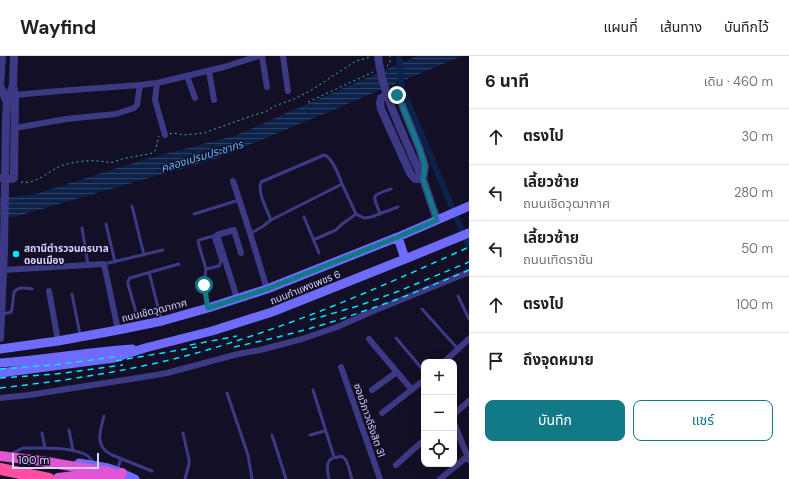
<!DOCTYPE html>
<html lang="th">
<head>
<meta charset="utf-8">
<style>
	body { margin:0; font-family:"DM Sans","Noto Sans Thai",sans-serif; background:#f2f2f2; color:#202124 }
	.controls { position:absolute; right:12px; bottom:12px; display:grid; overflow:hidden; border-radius:8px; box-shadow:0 4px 16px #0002 }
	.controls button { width:36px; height:36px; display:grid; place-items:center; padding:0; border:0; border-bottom:1px solid #e0e0e0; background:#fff; color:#202124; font:20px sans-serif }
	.scale { position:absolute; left:12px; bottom:10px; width:87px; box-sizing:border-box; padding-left:4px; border:2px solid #d9d4ff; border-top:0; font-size:11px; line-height:14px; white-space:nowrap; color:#d9d4ff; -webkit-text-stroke:3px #130f26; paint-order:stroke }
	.stop { position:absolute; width:12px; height:12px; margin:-9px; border:3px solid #127987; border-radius:50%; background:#fff }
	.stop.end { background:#127987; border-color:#fff; box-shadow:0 1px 4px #0008 }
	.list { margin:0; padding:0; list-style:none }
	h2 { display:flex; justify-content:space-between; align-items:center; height:52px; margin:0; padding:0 16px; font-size:17px }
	h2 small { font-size:13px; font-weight:400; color:#757577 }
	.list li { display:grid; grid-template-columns:26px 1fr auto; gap:12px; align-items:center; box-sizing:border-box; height:56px; padding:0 16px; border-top:1px solid #e0e0e0 }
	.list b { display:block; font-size:15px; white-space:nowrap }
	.list p { margin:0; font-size:13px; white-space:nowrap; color:#757577 }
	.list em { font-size:13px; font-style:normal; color:#757577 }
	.actions { display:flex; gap:8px; padding:12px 16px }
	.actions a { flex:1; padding:9px 0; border:1px solid #127987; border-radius:8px; text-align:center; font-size:14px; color:#127987 }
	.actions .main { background:#127987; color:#fff }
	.icon { flex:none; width:22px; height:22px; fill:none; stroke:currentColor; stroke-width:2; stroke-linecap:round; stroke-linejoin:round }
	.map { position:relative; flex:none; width:469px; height:423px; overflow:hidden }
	header { display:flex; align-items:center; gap:24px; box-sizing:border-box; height:56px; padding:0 20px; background:#fff; border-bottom:1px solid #e0e0e0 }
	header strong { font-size:19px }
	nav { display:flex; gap:22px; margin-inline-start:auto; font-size:14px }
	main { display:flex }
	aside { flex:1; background:#fff }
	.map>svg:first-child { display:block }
	.water { fill:url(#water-rules) }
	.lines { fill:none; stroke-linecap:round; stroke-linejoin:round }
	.canal { stroke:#0c2248; stroke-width:6 }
	.path { stroke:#2fb8b0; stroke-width:1; stroke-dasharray:2 3; stroke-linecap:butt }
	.service { stroke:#3d3a85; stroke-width:3 }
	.minor { stroke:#3d3a85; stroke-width:6 }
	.tertiary { stroke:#3d3a85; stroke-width:8 }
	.secondary { stroke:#6f6bff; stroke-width:9 }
	.trunk { stroke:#e055d1; stroke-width:10 }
	.motorway { stroke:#ff4fa3; stroke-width:12 }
	.rail { stroke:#00e5ff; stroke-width:1.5; stroke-dasharray:6 5; stroke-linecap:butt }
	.tertiary-bridge { stroke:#3d3a85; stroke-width:8 }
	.trunk-bridge { stroke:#e055d1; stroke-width:10 }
	.route { stroke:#127987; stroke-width:5 }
	.poi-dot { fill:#00e5ff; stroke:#130f26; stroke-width:1.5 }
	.labels { text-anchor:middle; stroke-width:3; stroke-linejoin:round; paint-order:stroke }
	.poi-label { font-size:10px; font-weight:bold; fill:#d9d4ff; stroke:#130f26; text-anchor:start }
	.street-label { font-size:10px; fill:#d9d4ff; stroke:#130f26 }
	.water-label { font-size:11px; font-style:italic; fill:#62b6ff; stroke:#130f26 }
</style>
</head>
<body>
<header>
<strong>Wayfind</strong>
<nav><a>แผนที่</a><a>เส้นทาง</a><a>บันทึกไว้</a></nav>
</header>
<main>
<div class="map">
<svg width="469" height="423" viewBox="0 0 469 423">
	<defs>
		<pattern id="water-rules" width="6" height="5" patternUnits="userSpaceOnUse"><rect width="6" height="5" fill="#0c2248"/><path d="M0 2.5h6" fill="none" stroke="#2f4163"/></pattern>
	</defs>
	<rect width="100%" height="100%" fill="#130f26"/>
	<!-- water -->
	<path class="water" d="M417,0H462L218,102L14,161L0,162V142L36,138L146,103L234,80Z"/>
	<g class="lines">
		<!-- canal -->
		<path class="canal" d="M399,0L402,32L468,189"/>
		<!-- path -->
		<path class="path" d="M387,10L390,7V0
			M308,46L373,16
			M170,78L174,77L183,79L204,77L251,60L265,56L275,50L294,43L310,35L356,5L371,1
			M21,126C37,129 49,114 63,109C74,106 87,104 97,105C103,105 108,107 113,106C116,105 119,104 122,103C132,101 142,99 153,97L155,95L159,80"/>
		<!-- service -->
		<path class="service" d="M132,150L144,199
			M194,158L239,144
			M380,158C373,138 370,140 391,133
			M304,161L319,197
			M271,164C267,154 257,136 261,126L324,99C333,102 339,120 342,128
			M106,168L115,206
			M82,172L88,209
			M251,177L262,171L271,164L342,128L356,158
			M313,184L336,174L342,168L356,158L364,162L371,161L398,151
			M104,208L163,194
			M206,213L219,210L221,205L213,180
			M149,216L161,263
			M72,238L80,279
			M458,240L469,263
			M207,251L204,229L206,213L198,186L199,184L217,179
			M422,253L458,293
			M3,258L11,256L12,253L14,236C19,230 25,232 32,233
			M137,260L128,228V225L130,222L179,208
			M396,282L424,315
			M313,334L334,401
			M227,337L248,399L252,423
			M104,360C100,376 94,390 112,399L152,415
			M69,374L73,395
			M42,377L45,392
			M183,377L189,404V408L185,423
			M272,379L286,423
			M310,379L325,375
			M13,397L23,392H28C45,392 74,391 88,400C90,402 92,405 94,407
			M117,414L121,403
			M329,423C327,413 324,402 338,401C340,400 342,400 344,402C348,404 350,418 352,423"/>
		<!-- minor -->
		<path class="minor" d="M262,0L267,31
			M283,0L288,35
			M209,15L214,44
			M187,20L195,42
			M157,27L155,44L165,79
			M15,39L59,35L140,29L157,27L224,11L259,0
			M15,72L66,63L116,58L134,52L137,49L140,29
			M233,125L250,177L267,233
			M3,214L104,208L118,274
			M49,235L58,285
			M237,242L217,179L234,174L241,197
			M369,283L412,334
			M444,306L469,283
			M341,311L380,423
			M372,334L397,316
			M0,342L29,339L150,320L167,317L238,298L260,294L302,283L337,271L371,256L469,216
			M382,357L424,324
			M454,358L469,345
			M454,367L469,404
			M396,409L424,384
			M440,423L469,399"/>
		<!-- tertiary -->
		<path class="tertiary" d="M2,0L0,29L7,47
			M393,38L397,39L400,44L420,94L425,110L423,123H415L410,117L381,53L380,47L381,42Z
			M6,62L7,47L13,29L14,0
			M413,102L423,123L437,164
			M0,122L12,123L14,122V118L15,39L13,29
			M0,282L4,194"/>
		<!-- secondary -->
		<path class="secondary" d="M398,181L405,203
			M0,293L58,285L118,274L162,265L208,252L267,233L398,181L469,150
			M0,307C44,304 88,296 132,293
			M0,317L114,302L145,292L212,275L272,256L405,203L469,177
			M79,407L108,412L117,415L135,423"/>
		<!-- trunk -->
		<path class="trunk" d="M58,422L75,420L109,421L122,417"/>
		<!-- motorway -->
		<path class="motorway" d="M0,413L49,423"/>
		<!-- rail -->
		<path class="rail" d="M310,264L358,250L399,235L469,206
			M190,289L237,280
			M234,291C276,282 320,271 361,256C398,244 433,229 469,214
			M116,305L197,291
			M0,313L54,309L121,300
			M0,322L56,318L123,309
			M0,332C81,323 162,310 239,284C318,259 394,225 469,191"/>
		<!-- tertiary-bridge -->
		<path class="tertiary-bridge" d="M378,0C382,36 399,68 413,102
			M4,194L6,62"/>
		<!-- trunk-bridge -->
		<path class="trunk-bridge" d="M0,400L41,405L112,417L120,423"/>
	</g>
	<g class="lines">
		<!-- route -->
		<path class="route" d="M204,229L208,252L267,233L398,181L437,164L423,123L425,110L420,94L400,44L397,39"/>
	</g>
	<!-- markers -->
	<circle class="poi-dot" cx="16" cy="198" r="4"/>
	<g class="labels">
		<!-- poi labels -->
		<g class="poi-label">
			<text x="24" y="196">สถานีตำรวจนครบาล<tspan x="24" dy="12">ดอนเมือง</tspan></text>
		</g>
		<!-- street labels -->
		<g class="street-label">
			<text transform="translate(305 231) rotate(-22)" y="4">ถนนกำแพงเพชร 6</text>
			<text transform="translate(154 254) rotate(-14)" y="4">ถนนเชิดวุฒากาศ</text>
			<text transform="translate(370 364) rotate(71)" y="4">ซอยวิภาวดีรังสิต 31</text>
		</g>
		<!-- water labels -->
		<g class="water-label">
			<text transform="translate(202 100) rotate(-17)" y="4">คลองเปรมประชากร</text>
		</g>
	</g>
</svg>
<div class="controls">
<button>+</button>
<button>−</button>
<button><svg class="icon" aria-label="locate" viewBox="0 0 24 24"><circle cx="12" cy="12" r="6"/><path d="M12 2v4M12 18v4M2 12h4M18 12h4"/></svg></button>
</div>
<div class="scale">100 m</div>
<div class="stop" style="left:204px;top:229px"></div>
<div class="stop end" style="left:397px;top:39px"></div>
</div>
<aside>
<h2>6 นาที<small>เดิน · 460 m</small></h2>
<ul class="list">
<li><svg class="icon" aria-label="ahead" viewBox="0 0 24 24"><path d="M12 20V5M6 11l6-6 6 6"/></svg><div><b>ตรงไป</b></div><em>30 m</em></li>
<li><svg class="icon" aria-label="left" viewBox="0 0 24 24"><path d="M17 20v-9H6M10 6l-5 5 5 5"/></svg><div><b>เลี้ยวซ้าย</b><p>ถนนเชิดวุฒากาศ</p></div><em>280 m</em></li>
<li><svg class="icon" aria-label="left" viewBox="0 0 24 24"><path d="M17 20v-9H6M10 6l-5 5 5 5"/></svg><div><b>เลี้ยวซ้าย</b><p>ถนนเทิดราชัน</p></div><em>50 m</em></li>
<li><svg class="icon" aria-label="ahead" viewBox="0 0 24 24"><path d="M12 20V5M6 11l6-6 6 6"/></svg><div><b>ตรงไป</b></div><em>100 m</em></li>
<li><svg class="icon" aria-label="arrive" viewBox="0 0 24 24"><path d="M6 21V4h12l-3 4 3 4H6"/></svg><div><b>ถึงจุดหมาย</b></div></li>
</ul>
<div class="actions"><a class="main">บันทึก</a><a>แชร์</a></div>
</aside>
</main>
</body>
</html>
